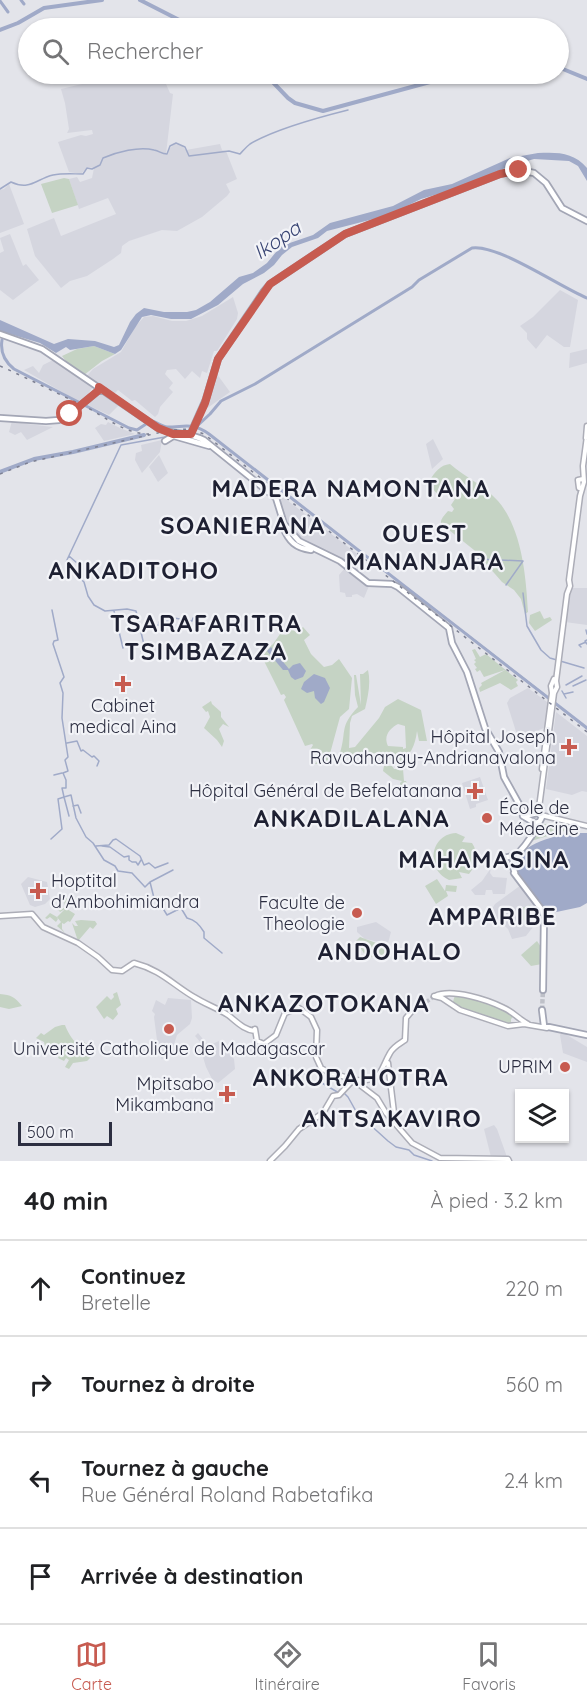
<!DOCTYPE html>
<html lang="fr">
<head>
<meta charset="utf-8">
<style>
	body { margin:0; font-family:Quicksand,sans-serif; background:#f6f6f6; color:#202124 }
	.controls { position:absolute; right:18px; bottom:18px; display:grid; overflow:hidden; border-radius:0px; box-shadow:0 2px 4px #0004 }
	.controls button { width:54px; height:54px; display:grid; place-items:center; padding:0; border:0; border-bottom:2px solid #e0e0e0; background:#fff; color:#202124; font:30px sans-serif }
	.scale { position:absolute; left:18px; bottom:15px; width:94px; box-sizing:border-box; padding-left:6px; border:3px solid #2c2e41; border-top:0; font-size:16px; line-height:21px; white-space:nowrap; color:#2c2e41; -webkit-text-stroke:4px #f2f3f7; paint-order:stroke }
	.stop { position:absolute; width:18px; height:18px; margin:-14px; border:4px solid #c75b50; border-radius:50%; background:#fff }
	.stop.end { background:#c75b50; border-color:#fff; box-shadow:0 2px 6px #0008 }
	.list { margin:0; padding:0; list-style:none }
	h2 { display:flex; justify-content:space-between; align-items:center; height:78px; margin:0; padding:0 24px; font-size:26px }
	h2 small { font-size:20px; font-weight:400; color:#757577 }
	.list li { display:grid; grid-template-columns:39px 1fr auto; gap:18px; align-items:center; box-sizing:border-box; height:96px; padding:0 24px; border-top:2px solid #e0e0e0 }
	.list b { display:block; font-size:22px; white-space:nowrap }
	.list p { margin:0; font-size:20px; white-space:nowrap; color:#757577 }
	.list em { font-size:20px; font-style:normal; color:#757577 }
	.icon { flex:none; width:33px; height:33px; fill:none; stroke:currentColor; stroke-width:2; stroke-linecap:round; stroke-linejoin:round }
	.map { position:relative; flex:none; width:587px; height:1161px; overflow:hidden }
	.search { position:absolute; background:#fff; box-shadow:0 2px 4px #0004; left:18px; right:18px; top:18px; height:66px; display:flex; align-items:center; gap:15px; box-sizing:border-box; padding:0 21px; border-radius:33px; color:#757577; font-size:22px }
	.sheet { height:462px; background:#fff }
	nav { display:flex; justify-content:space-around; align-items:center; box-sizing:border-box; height:84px; border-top:2px solid #e0e0e0; background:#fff; font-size:16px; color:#757577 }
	nav a { display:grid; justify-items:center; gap:3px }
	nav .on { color:#c75b50 }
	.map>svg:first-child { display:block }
	.built { fill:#d5d6df }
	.green { fill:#c5d3c4; fill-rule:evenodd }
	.water { fill:#a0aac8 }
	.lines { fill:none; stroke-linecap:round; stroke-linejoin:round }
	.stream { stroke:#a0aac8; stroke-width:1.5 }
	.canal { stroke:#a0aac8; stroke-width:3 }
	.river { stroke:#a0aac8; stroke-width:4 }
	.secondary-tunnel { stroke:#bec0c8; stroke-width:4; stroke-dasharray:4 2; stroke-linecap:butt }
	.primary-tunnel { stroke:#bec0c8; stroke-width:4.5; stroke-dasharray:4.5 2; stroke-linecap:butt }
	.secondary-casing { stroke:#acadb7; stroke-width:7 }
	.primary-casing { stroke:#a3a6b5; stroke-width:8 }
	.secondary { stroke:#fff; stroke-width:4 }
	.primary { stroke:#fff; stroke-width:4.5 }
	.rail { stroke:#7d8093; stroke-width:1.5; stroke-dasharray:3 6; stroke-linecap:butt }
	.route { stroke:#c75b50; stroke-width:8 }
	.poi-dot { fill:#c75b50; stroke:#f2f3f7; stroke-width:2 }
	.labels { text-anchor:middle; stroke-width:4.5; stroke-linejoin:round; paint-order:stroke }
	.poi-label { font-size:18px; fill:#2c2e41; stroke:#f2f3f7; text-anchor:end }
	.water-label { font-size:20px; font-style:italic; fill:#384473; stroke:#f2f3f7 }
	.district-label { font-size:24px; font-weight:bold; letter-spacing:1.5px; fill:#1e2032; stroke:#f2f3f7 }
</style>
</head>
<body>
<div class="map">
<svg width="587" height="1161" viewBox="0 0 587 1161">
	<rect width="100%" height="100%" fill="#e3e4ea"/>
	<!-- built -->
	<path class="built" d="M124,74H159L162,75L170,93L173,94L166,154H168L169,149L175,144L182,146L186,150L220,144L222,150L226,151L237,179L226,184L230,192L227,196L202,217L177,231L162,230L129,241L122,246L121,253L113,259L87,276L70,281L61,288L35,256L27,229L54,218L61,236L116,214L108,198L79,209L69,179L77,177L80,182L92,178L94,168L87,167L81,174L69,172L58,142L81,135L86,136L93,134L92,130L67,133L69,129L65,103L61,89Z
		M9,184L24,224L0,233V190L4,189Z
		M10,234L23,266L26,264L39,280L13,300L0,290V253L4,251L0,238Z
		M560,290L578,300L570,347H564L547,335L536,349L527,339V333L520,326L533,317Z
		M233,297L238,313L237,319L217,351H214L207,373L202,371L200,378L192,371L185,379L176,369L167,370L165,374L173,383L169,388L173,392L160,407L158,414L155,417L135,400L132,401L118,390L113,395L86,377L93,369L121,352L135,327L144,317L153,316L172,321H186L202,316Z
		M587,349V363L569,368L570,353Z
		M55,359L93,387L81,403L24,370L33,366L39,373L43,365Z
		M214,370L230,392L206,409L204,408Z
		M102,391L120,404L109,415L85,404Z
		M12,421L27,424L53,427L27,440L21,432L15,435L9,432Z
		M108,422L120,428L135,434L104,441L95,428L101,424L106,425Z
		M433,439L443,459L432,469L426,444Z
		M162,440L160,452L142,473L135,460L136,453L142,451L141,445Z
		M159,455L168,473L158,482L149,467Z
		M283,497L360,556L350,567L298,539L286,526L279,502Z
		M345,568L359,581L369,586L364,598L357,594L352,595V597H346L345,593L340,592L339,575Z
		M573,588H587V625L565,622L569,591Z
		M528,688L547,702L548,706L546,724L544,728L518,738L507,703L510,698Z
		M556,712L587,736V792L582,791L572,795L546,789Z
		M480,777L488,800L476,804V807L470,809L462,783Z
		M491,868L490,873L493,877L507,878L505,894H493L492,890H486L485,895H475L471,890L482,881Z
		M28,877L47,882L50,899L45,904L35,907L30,905L21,884Z
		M521,885L542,914V922L538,926L533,927L526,936L512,939L508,929L490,912L495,904Z
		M376,922L391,932L387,947L380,942L365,939L357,932V927Z
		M168,998L191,1000L192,1018L190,1024L177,1035L171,1054H165L162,1060L158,1048L154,1017L155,1014L152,1011L156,1000L165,1005Z
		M562,1032L587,1047V1062L563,1053L560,1035Z
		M198,1033L207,1044L210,1045L219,1041L234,1059L235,1069L218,1083L212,1079L206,1067L203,1057L202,1044L195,1036Z
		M494,1125L497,1129L507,1157H491L484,1129Z"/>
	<!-- green -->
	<path class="green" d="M64,178L69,179L78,205L52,213L41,184Z
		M94,346L115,354L102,361L84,375L70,366L62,356L77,349Z
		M450,464C465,477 485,486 498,501C522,529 526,576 528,612L525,614L521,599L514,590L502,582L474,550L449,530L444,534L441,531L443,528C438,521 443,517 448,511L452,512L454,509L451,505L455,499L449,491L439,496L432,488L430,480C435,472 440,465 450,464Z
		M540,611L544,619L550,617L552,620L535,631L529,623L530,615Z
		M303,627L310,635L304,640L311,654L324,667L332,665L339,659L352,678L349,709L340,717L331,750L330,759L322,764H315L318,760L310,750L313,745L312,744L305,746L284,700L286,697L284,694L281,695L261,655L273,644L280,634L286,635L292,629L297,633Z
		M475,649L480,657L486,654L518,680L516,682L518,686L511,690L500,683L480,692L479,688L482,685L481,683L505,670L484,677L480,670L477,672L475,669L477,668L474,664L476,662L474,660L476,659L472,650Z
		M368,670C371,683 368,696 365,709L352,716L350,723L349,748L355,747L379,718L385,707L398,699L421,710L427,741H419L417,731C415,746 411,756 397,763C373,746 367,756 342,757L340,753C347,730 339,727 358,707L355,695L354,675H356L361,705L360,674H363ZM398,724L405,726L406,748L403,749V747L388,746C383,736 390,728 398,724Z
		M211,701L212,704L221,712V717L229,727L223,724L219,729L224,741L222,747L217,740L204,728L210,717L208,711L206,712L202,707Z
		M384,766H392L394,769H403L404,781H406L409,789L407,792L409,798H398V796H401L400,783L402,781L393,779L383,771Z
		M541,824H548L571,829L531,841Z
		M456,833L465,837L462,842L472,843C479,853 477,864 469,874L459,872L462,878L449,880C425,870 430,834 456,833Z
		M437,879L445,891L446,885L457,886L456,892L446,891L448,896L436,904L425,886Z
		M67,898V909L75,914L70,922L68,921L64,924L62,923V929L65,933L57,926L61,922L56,916L58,919L56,922L50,917L47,919L45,918L50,913L57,917L65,909L60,912L56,907L60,905L62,909L65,907L64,900Z
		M530,905L540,918L538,924L533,926L527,924L520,916L522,908Z
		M81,920L95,921L97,924L93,929L90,927L78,941L72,923L75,926H78L75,921Z
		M360,937L379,944L389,950V954L367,958L356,941Z
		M537,941L543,950L542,964L531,966L521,955Z
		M117,992L121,1005L116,1009L118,1014L113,1020L107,1016L104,1019L96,1007L107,996L111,1000L114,997L113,994Z
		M0,994C11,995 15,997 22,1006L9,1009L0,1007Z
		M455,995C475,996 498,1003 514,1016L511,1019V1024L508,1026L483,1018L452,1005Z
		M62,1025H65C66,1029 73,1041 77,1044L82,1041L89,1045L93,1055L87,1061L73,1063L69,1069L65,1067L69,1060L66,1058L64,1061L58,1058L60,1054L45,1046L44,1042L36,1038L41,1033L44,1035L55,1027Z"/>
	<!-- water -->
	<path class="water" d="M538,153C557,152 574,152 587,168V181L578,166L569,161L534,159L510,166L455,189L421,199L389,215L327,231L318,238L292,247L282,255L274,265L264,273L243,284L218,305L191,319H171L151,315L142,317L121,350L115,354L94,346L70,350L66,347L56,353L40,343L0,331V320L54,344L68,339L95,341L114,347L119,345L130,322L136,314L144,308L164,312H187L196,310L210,302L239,277L253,273L267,263L281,246L313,235L330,223L393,206L424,190L452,184L510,158Z
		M271,647L289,669L293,665L300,663L306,671L303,677L295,680L291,677L288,670H283L267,651Z
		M314,674L325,678L330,688L324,702L321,704L315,698L314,691L307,693L301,689L304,682Z
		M587,833V903L580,907L547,914L515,869V860C528,840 565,832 587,833Z"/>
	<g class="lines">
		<!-- stream -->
		<path class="stream" d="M0,189L11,182C30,191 36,179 53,175C63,173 73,174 83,174L87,168L92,169L100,165L103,158C117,152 139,146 154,150C160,151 161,154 167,154L170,146L176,143L185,147L189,156L229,151L240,154C243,151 246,147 250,144C275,129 320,117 348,110
			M69,556L77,563L78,567L73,569L74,573L84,582L88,596L94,605L105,611L127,609L136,611L140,628L159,625V622L173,621L174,618L192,621L193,618H201L203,616
			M478,559L523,561
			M66,562L121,445L165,437
			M380,567L549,698
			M506,585L523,561
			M523,593L527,626L541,650L550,658L584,668
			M52,610L58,640L54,641L53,644L64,677L60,683L63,693L62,718L68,757L65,760L68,771L63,773L66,780V788H62L64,797L71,795L76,818L86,837L93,843L104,860L115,866L118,871L132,873L145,887L150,882L154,898L156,897L167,915L181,908L187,918C195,920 199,924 204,932V938L222,953
			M114,611L123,648
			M140,628L145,649L141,651
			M586,630L587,634
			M587,644L585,641L587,640
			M581,647L579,645L586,642
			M566,685L582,676
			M573,686L586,680
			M562,691L566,698
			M564,694L573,692
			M555,703L587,729
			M67,743L77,741L81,751L83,750L92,757L94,756L99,761L97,766
			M54,775L62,773
			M73,806L78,805L81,813
			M51,839L62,829L58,799L64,797L69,816
			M96,846L109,845L113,840L116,839L140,856L144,865L149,863L155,868L168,863
			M102,846L110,847L124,857L129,856V860L132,862H136L138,865L141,860
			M150,882L173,870
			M301,1068L309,1080
			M288,1075L294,1078L304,1073
			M306,1082L322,1083L339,1093
			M344,1093L348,1097L357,1113L388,1141L396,1147L409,1150L414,1155L432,1161"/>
		<!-- canal -->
		<path class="canal" d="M21,0L24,4
			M0,1L8,12
			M2,340C0,352 4,361 14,369L129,428L137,430L146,424
			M149,420C155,421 161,426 167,427C186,427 192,422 209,434L587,728
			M196,427L210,414L221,401L255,384L412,287L419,280L472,248C498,244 560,287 587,298"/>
		<!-- river -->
		<path class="river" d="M140,0L195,28
			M0,30L18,23L44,8L102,0
			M558,67L587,79
			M265,74L288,98L295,103L323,111L430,82L438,78L467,74
			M0,472L34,459L73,452L144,435"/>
		<!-- secondary-tunnel -->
		<path class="secondary-tunnel" d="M411,1012L432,998"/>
		<!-- primary-tunnel -->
		<path class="primary-tunnel" d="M542,1010L543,990"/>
		<!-- secondary casing -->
		<g class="secondary-casing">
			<path id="secondary" d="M587,436L583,466L584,482L580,496L569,580L570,586L567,594L556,681L557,687L554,693L539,808L541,815L587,826
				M586,438L587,426
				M579,488L578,480L583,479
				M542,769L552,693L551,686L554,679
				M0,916L32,914L43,927L78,943L98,957L112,970L122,971L134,963C161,970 172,984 194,997C205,1004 217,1008 228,1015C237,1022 244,1030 255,1031
				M434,996L442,998L460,1010L508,1026L524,1024L547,1028
				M435,996C452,988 488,1000 504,1008C513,1012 520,1020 528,1024
				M255,1029L257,1041L264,1044L276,1035L285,1013L299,1008L311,1017L317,1030L316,1057L321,1068L328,1072L352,1079L377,1098L386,1113L412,1143L440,1158L508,1159L509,1161
				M388,1063L395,1121
				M355,1080C383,1082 379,1072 390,1053C393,1047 399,1044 405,1040L406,1018L411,1012
				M270,1161L285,1146L299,1129L323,1113L333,1096L339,1095L353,1080"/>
		</g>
		<!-- primary casing -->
		<g class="primary-casing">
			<path id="primary" d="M0,334L42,349L158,428C173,435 189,432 204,440L276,498L284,524L299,541L340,561L368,583L392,584L398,587L449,628L452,643L467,672L485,728L499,752L504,777L524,813L528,815L538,813L542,817C540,821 532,836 528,841C520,854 508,857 515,873
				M0,418L46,421L59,420L70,414L98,391H104
				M190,435L206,399L218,359L264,291L270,284L345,234L500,174L519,170L534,173L546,183L562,208L587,221
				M174,436L209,446
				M165,441L173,436
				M283,527C289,542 296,548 311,550
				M523,816L535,823L539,822
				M504,858L512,856
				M514,873L545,914
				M543,990L544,918L543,912
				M542,1010L544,1026L587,1035"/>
		</g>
		<!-- secondary -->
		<use href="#secondary" class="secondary"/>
		<!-- primary -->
		<use href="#primary" class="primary"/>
		<!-- rail -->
		<path class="rail" d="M0,366C27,378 54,392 80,404C102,414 123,434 149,434
			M0,474L30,462L171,430L189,429L204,434L587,732"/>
	</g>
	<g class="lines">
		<!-- route -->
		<path class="route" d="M70,414L99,390V387L158,428L173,434H191L205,403L218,359L270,284L345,234L500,174L519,170"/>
	</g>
	<!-- markers -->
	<g class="poi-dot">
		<path d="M120 675h6v6h6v6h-6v6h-6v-6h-6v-6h6z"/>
		<path d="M566 738h6v6h6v6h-6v6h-6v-6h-6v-6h6z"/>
		<path d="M472 782h6v6h6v6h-6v6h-6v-6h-6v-6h6z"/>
		<circle cx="487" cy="818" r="6"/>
		<path d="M35 882h6v6h6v6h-6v6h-6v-6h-6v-6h6z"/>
		<circle cx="357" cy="913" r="6"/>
		<circle cx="169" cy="1029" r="6"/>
		<circle cx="565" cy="1067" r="6"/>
		<path d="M224 1085h6v6h6v6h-6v6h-6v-6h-6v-6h6z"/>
	</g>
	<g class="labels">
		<!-- poi labels -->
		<g class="poi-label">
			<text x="123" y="712" text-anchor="middle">Cabinet<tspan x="123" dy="21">medical Aina</tspan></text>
			<text x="556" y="743">Hôpital Joseph<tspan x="556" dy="21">Ravoahangy-Andrianavalona</tspan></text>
			<text x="462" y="797">Hôpital Général de Befelatanana</text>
			<text x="499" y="814" text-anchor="start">École de<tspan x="499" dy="21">Médecine</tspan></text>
			<text x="51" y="887" text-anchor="start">Hoptital<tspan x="51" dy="21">d'Ambohimiandra</tspan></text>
			<text x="345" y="909">Faculte de<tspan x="345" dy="21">Theologie</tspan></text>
			<text x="169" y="1055" text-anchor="middle">Université Catholique de Madagascar</text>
			<text x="553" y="1073">UPRIM</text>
			<text x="214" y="1090">Mpitsabo<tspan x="214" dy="21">Mikambana</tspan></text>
		</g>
		<!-- water labels -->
		<g class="water-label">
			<text transform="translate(277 240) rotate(-34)" y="7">Ikopa</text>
		</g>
		<!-- district labels -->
		<g class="district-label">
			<text x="351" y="497">MADERA NAMONTANA</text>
			<text x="243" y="534">SOANIERANA</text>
			<text x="425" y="542">OUEST<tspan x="425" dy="28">MANANJARA</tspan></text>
			<text x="134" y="579">ANKADITOHO</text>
			<text x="206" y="632">TSARAFARITRA<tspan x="206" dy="28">TSIMBAZAZA</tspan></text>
			<text x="352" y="827">ANKADILALANA</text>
			<text x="484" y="868">MAHAMASINA</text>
			<text x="493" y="925">AMPARIBE</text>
			<text x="390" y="960">ANDOHALO</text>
			<text x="324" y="1012">ANKAZOTOKANA</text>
			<text x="351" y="1086">ANKORAHOTRA</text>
			<text x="392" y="1127">ANTSAKAVIRO</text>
		</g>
	</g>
</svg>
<div class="controls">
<button><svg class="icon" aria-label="layers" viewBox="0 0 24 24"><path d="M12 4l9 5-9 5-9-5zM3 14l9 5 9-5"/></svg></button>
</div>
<div class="scale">500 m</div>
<div class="stop" style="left:70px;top:414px"></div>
<div class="stop end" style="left:519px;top:170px"></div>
<div class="search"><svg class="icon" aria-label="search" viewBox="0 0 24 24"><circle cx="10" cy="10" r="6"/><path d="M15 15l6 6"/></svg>Rechercher</div>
</div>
<section class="sheet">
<h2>40 min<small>À pied · 3.2 km</small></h2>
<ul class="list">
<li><svg class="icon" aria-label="ahead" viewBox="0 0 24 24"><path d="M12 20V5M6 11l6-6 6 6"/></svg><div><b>Continuez</b><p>Bretelle</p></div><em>220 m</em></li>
<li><svg class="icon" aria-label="right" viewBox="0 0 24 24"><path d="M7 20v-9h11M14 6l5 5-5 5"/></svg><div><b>Tournez à droite</b></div><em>560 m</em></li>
<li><svg class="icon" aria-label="left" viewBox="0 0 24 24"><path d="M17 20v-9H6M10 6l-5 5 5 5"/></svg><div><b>Tournez à gauche</b><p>Rue Général Roland Rabetafika</p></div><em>2.4 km</em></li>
<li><svg class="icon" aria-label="arrive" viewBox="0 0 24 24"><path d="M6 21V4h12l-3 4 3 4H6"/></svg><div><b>Arrivée à destination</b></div></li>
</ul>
</section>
<nav>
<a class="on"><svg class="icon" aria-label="map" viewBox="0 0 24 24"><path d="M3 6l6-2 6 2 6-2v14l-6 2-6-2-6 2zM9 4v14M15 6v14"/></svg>Carte</a>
<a><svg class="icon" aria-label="directions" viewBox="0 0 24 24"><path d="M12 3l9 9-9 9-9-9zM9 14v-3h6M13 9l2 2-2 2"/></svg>Itinéraire</a>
<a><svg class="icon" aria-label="saved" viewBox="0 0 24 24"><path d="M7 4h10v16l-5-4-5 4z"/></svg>Favoris</a>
</nav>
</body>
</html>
